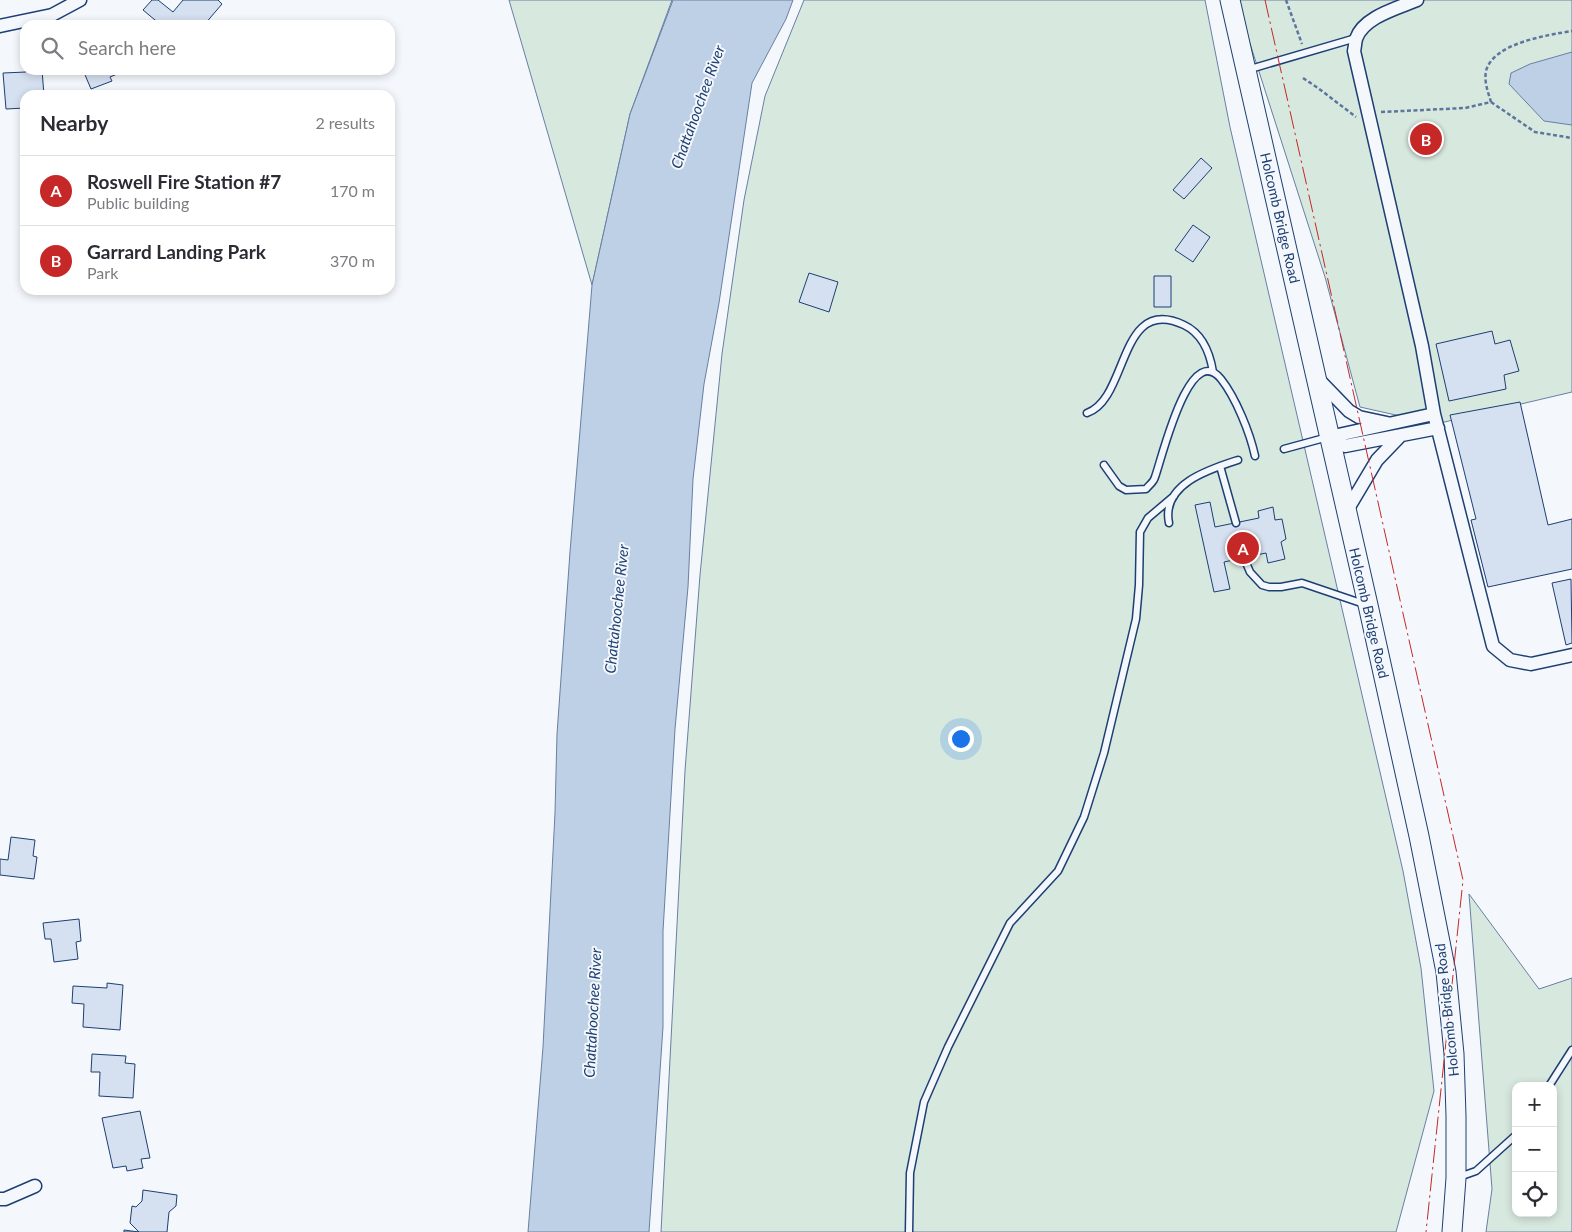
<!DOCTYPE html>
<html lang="en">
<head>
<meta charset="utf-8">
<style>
	body { margin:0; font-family:Lato,sans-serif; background:#f7f7f7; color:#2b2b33 }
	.controls { position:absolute; right:15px; bottom:15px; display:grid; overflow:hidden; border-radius:10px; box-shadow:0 2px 8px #0003 }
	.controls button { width:45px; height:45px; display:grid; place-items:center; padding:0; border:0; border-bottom:1px solid #e1e1e2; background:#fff; color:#2b2b33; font:25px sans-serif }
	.you { position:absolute; left:960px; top:738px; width:18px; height:18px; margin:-12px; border:4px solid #fff; border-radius:50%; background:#1a73e8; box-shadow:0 0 0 8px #1a73e833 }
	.badge { display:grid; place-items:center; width:32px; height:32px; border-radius:50%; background:#c62828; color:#fff; font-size:16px; font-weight:700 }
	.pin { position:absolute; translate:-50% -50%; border:2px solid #fff; box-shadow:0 1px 5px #0006 }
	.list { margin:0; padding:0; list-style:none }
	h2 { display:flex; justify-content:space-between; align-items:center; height:65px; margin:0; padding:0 20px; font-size:21px }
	h2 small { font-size:16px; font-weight:400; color:#7c7c81 }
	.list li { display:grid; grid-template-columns:32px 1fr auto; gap:15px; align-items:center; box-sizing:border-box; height:70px; padding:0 20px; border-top:1px solid #e1e1e2 }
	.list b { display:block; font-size:19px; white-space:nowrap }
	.list p { margin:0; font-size:16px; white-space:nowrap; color:#7c7c81 }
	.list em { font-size:16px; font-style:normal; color:#7c7c81 }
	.icon { flex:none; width:28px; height:28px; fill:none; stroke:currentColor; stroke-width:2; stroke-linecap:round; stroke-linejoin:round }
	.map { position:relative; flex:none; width:1572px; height:1232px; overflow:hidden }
	.search { position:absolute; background:#fff; box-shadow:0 2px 8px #0003; left:20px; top:20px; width:375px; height:55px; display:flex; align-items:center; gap:12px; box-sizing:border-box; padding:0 18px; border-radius:15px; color:#7c7c81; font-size:19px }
	.panel { position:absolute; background:#fff; box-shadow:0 2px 8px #0003; left:20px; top:90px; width:375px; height:205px; border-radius:15px }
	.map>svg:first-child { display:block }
	.green { fill:#d7e8df; stroke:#687fa3; fill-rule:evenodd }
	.water { fill:#bed0e5; stroke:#687fa3 }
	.building { fill:#d5e0f0; stroke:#1d3f73 }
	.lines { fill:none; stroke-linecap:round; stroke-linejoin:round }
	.lane-casing { stroke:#1d3f73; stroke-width:9 }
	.street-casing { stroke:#1d3f73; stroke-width:15 }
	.primary-casing { stroke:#1d3f73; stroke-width:21 }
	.path { stroke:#5e769c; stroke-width:2.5; stroke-dasharray:4 2.5; stroke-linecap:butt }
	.lane { stroke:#f4f7fb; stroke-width:6 }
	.street { stroke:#f4f7fb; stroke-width:12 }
	.primary { stroke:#f4f7fb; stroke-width:19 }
	.power { stroke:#c62828; stroke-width:1; stroke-dasharray:18 4 2.5 4; stroke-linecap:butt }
	.labels { text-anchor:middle; stroke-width:4; stroke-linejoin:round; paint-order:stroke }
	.street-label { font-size:14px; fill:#1d3f73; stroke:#f4f7fb }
	.water-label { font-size:15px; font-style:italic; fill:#1d3f73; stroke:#f4f7fb }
</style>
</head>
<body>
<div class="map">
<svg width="1572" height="1232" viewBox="0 0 1572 1232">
	<rect width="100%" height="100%" fill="#f4f7fb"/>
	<!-- green -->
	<path class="green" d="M509,0H672L630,114L592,285Z
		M804,0H1205L1230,127L1403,871L1421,968L1434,1091L1396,1232H661L685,771L700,575L722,354L744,200L765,96Z
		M1236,0H1572V392L1436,424L1360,407L1325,277Z
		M1469,894L1539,989L1572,978V1232H1486L1492,1189ZM1516,1086H1553V1213H1516Z"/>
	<!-- water -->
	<path class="water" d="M673,0H793L786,19L752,83L719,303L704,384L693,479L688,587L675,729L663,931V1027L649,1232H528L543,1047L555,813L557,734L570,552L592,285L630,114Z
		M1572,52V125L1544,121L1509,84L1511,73L1530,64Z"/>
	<!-- building -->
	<path class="building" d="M152,0H158L173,12L183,0H218L222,4L204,25H161L143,10Z
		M26,70H42L44,95H25V108L6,109L3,73L26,72Z
		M83,70H121L122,72L110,77L112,81L91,89Z
		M1201,158L1212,168L1184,199L1173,190Z
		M1193,225L1210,237L1193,262L1175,250Z
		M809,273L838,282L829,312L799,302Z
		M1154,276H1171V307H1154Z
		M1492,331L1495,344L1510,340L1519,371L1504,375L1506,389L1449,401L1436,344Z
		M1520,402L1548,525L1572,519V569L1488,587L1471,520L1476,519L1450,415Z
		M1210,502L1215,527L1259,518L1258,511L1273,507L1275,520L1282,519L1286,539L1281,542L1285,559L1268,563L1266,553L1224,562L1230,589L1214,592L1195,505Z
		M1571,579L1572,643L1566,645L1552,583Z
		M11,837L35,840L33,856L37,857L34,879L0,875V859L8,860Z
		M79,919L81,941L76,942L78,959L54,962L51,939H45L43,923Z
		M107,983L123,985L120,1030L83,1027L84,1004L72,1003L73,986L107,988Z
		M92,1054L126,1056L125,1063L135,1064L133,1098L99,1096L100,1072H91Z
		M140,1111L150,1158L141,1159L143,1168L127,1171L126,1166L113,1168L102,1118Z
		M143,1190L177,1195L176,1206L169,1212L167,1232H124V1230L139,1232L130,1223L132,1206L136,1207L142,1201Z"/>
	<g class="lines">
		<!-- lane casing -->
		<g class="lane-casing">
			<path id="lane" d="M1247,70L1356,38
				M1087,413C1129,399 1118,294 1184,325C1203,334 1210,353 1213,372
				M1284,449L1328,437
				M1104,465L1119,486L1126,490L1146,489C1149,485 1154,482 1155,477C1161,462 1189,339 1221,379C1236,398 1250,433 1255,456
				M1220,466L1236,523
				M1169,523C1161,484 1210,469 1238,460
				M1244,558L1250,572L1262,585L1269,587H1281L1302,583L1364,604
				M1549,1086L1572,1050
				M1459,1177L1476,1171L1516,1135
				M909,1232L910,1173L924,1102L948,1047L1010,923L1058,871L1084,817L1104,753L1136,619L1139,585L1140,532L1148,518L1174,496"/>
		</g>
		<!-- street casing -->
		<g class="street-casing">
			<path id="street" d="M1417,0C1398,8 1363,17 1356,39C1355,43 1355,47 1354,51L1422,346L1434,414L1493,646L1510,660L1531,664L1572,655
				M0,26L52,15L80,0
				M1316,377L1349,411L1359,417L1387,423
				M1329,437L1345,446L1438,428
				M1329,437L1434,414
				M1346,512L1377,460L1401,435
				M0,1199H5L35,1186"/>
		</g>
		<!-- primary casing -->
		<g class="primary-casing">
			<path id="primary" d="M1230,0L1368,605L1419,836L1446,972L1454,1054L1456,1116V1178L1452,1232"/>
		</g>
		<!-- path -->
		<path class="path" d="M1286,0L1302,44
			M1303,78L1318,88L1356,117
			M1491,102L1535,132L1572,138
			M1381,112L1465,108L1491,102C1488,92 1484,82 1486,71C1493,43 1548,35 1572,31"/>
		<!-- lane -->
		<use href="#lane" class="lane"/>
		<!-- street -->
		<use href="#street" class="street"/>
		<!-- primary -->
		<use href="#primary" class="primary"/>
		<!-- power -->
		<path class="power" d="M1265,0L1463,880L1426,1232"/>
	</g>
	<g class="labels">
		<!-- street labels -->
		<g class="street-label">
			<text transform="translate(1280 218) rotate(77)" y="5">Holcomb Bridge Road</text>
			<text transform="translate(1369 613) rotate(77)" y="5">Holcomb Bridge Road</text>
			<text transform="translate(1447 1010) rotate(-96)" y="5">Holcomb Bridge Road</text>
		</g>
		<!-- water labels -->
		<g class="water-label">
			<text transform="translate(698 107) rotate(-70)" y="5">Chattahoochee River</text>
			<text transform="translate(617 609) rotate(-84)" y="5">Chattahoochee River</text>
			<text transform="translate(593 1013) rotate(-87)" y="5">Chattahoochee River</text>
		</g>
	</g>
</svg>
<div class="controls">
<button>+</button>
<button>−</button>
<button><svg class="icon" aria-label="locate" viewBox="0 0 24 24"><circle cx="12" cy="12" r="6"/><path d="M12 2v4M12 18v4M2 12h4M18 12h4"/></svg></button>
</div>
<div class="you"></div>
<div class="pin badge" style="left:1243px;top:548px">A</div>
<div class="pin badge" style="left:1426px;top:139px">B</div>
<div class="search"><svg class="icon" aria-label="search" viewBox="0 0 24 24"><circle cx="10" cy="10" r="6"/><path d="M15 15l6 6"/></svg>Search here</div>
<section class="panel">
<h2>Nearby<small>2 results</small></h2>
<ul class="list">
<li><span class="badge">A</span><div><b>Roswell Fire Station #7</b><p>Public building</p></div><em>170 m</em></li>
<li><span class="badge">B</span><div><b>Garrard Landing Park</b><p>Park</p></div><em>370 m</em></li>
</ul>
</section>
</div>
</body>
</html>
